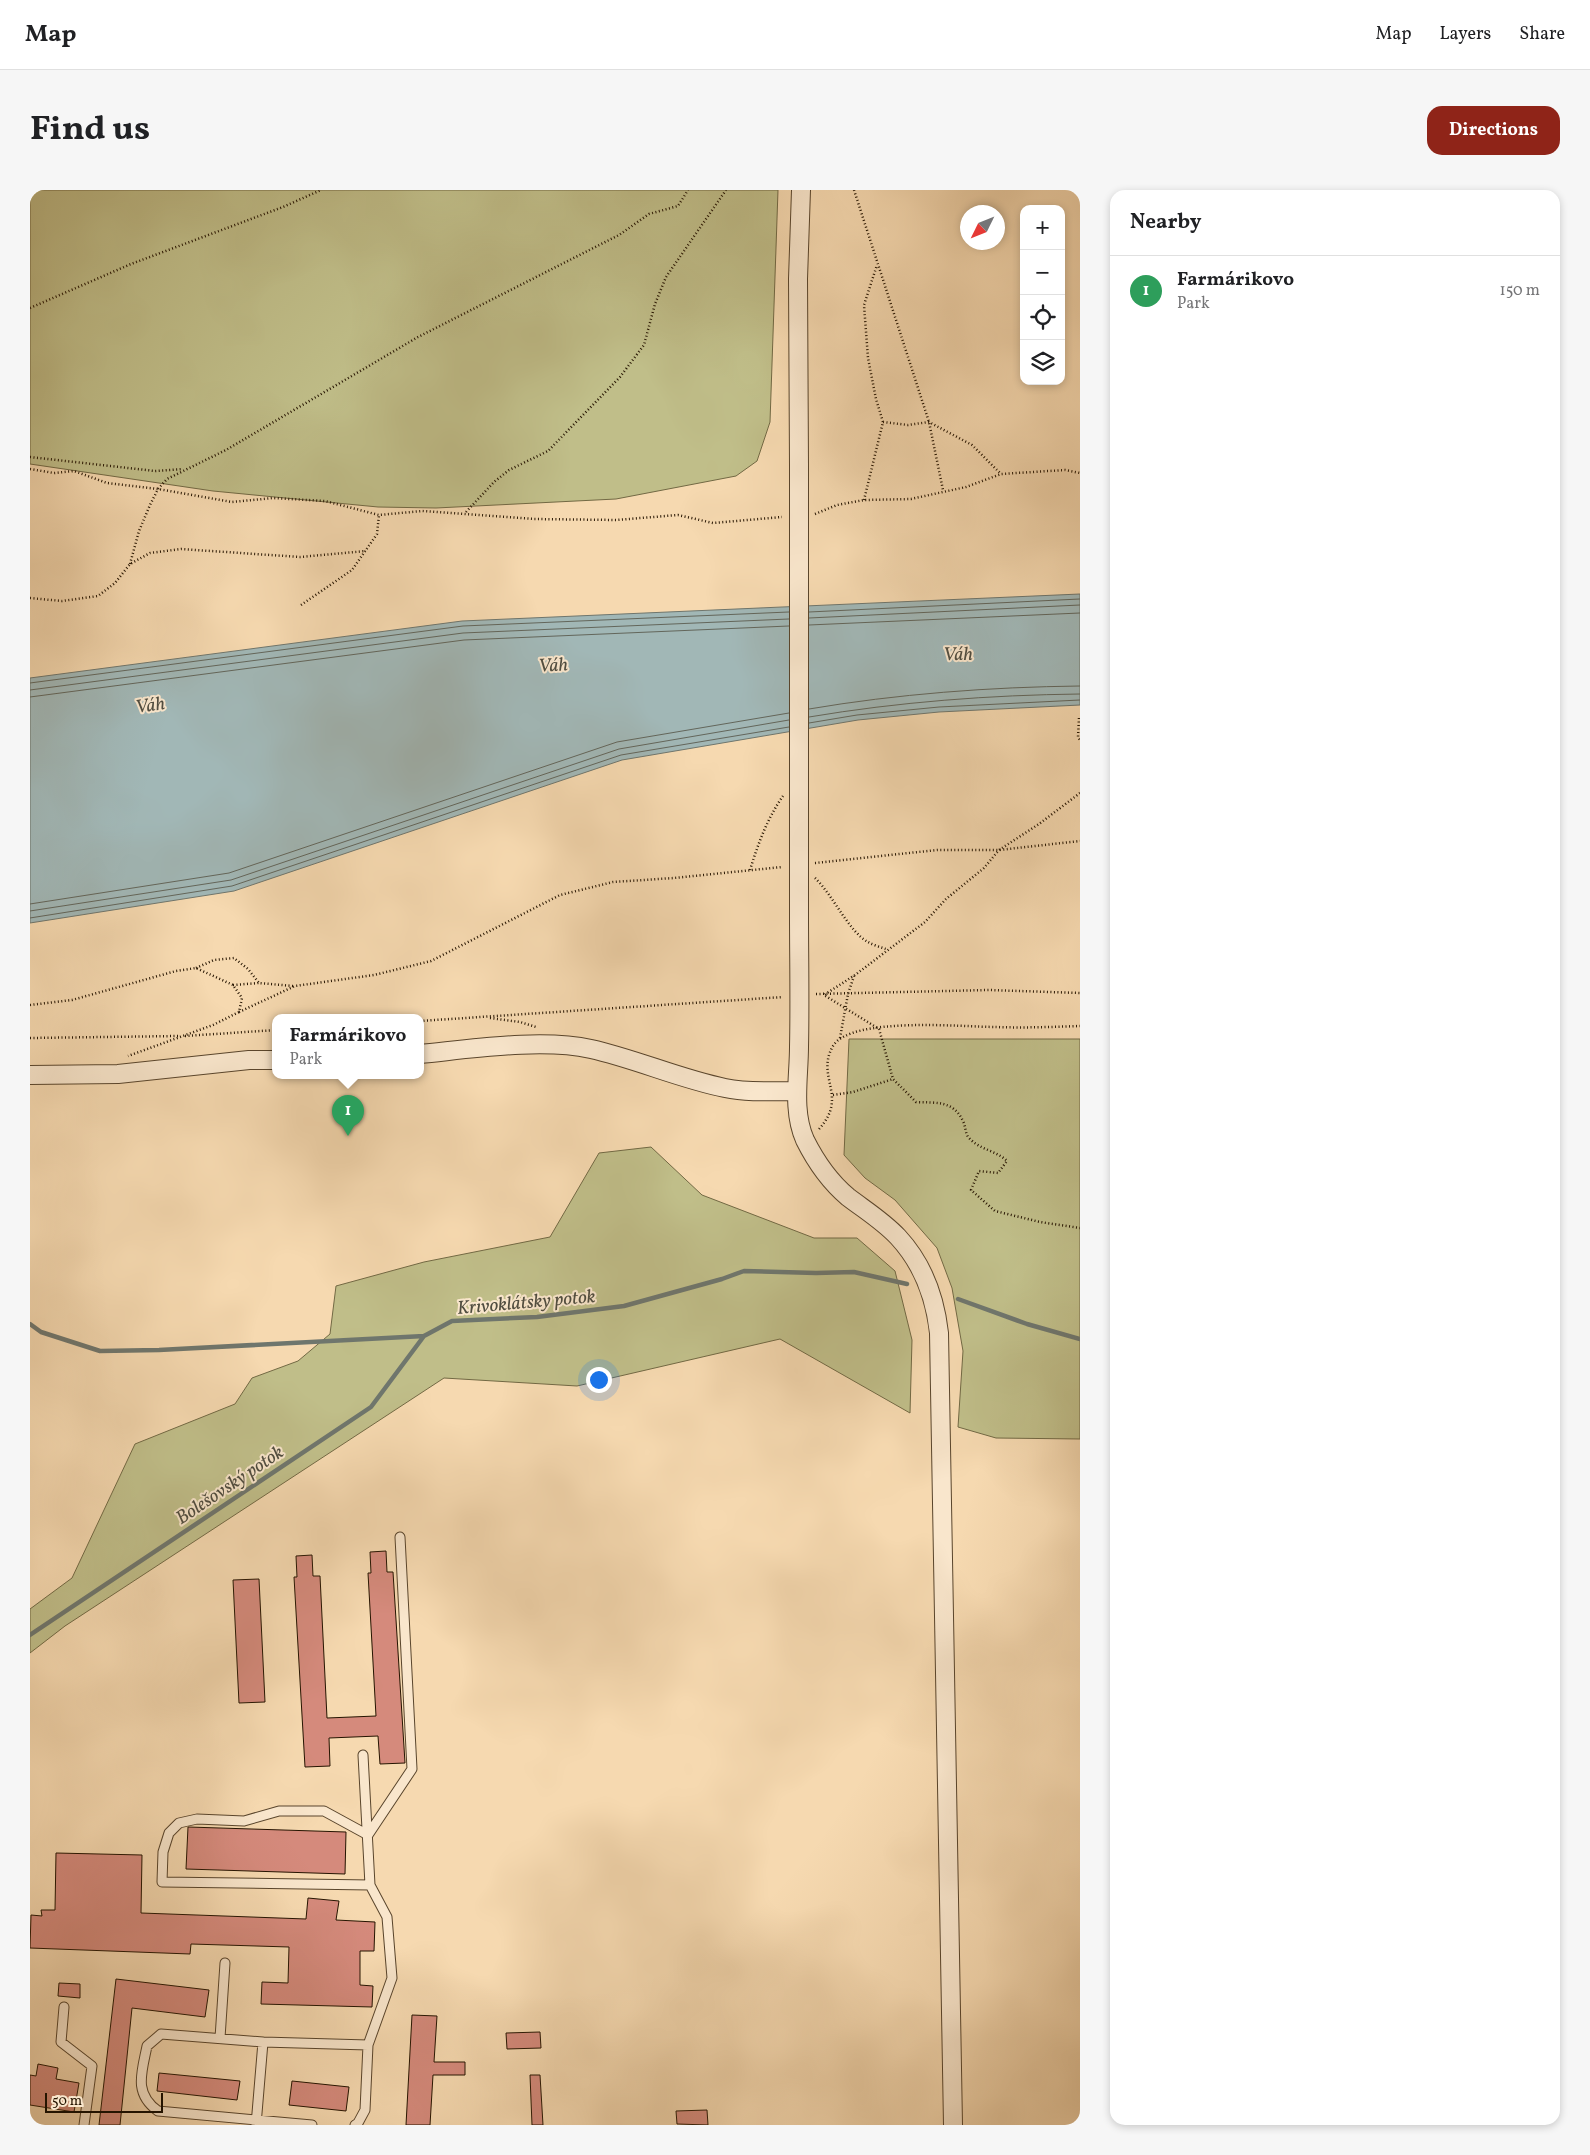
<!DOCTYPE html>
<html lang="en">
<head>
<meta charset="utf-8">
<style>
	body { margin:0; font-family:Vollkorn,serif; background:#f6f6f6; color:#202124 }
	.controls { position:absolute; right:15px; top:15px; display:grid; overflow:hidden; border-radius:10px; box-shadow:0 2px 8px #0003 }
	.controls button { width:45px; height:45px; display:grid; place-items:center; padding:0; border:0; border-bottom:1px solid #e0e0e0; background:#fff; color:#202124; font:25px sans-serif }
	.compass { position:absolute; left:930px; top:15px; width:45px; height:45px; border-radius:50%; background:#fff; box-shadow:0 2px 8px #0003; rotate:227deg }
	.scale { position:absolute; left:15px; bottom:12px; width:118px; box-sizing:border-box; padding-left:5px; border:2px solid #251400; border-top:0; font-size:14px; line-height:18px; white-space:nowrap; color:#251400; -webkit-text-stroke:4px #f9e6cc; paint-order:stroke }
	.you { position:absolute; left:568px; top:1189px; width:18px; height:18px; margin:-12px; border:4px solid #fff; border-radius:50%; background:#1a73e8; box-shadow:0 0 0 8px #1a73e833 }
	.badge { display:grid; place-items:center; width:32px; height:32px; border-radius:50%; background:#8f2418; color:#fff; font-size:16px; font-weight:700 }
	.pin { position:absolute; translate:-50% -41px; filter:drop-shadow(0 1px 2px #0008) }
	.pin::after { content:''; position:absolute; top:26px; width:18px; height:15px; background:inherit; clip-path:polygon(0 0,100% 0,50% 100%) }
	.popup { position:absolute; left:242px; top:824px; width:152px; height:65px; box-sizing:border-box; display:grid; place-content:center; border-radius:10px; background:#fff; filter:drop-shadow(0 1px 4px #0005); font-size:16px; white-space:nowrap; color:#757577 }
	.popup b { font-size:19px; color:#202124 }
	.popup::after { content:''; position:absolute; left:50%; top:100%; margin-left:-10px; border:10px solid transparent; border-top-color:#fff }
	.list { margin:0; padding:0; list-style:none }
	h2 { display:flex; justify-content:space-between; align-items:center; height:65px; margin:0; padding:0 20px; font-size:21px }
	h2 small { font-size:16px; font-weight:400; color:#757577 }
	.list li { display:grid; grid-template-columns:32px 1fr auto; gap:15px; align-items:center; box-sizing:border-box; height:70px; padding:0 20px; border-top:1px solid #e0e0e0 }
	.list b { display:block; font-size:19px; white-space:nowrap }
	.list p { margin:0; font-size:16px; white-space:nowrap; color:#757577 }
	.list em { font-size:16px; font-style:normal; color:#757577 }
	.icon { flex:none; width:28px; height:28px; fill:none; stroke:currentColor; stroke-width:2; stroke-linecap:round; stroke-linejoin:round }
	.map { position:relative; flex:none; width:1050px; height:1935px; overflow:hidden; border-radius:15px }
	header { display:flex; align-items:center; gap:30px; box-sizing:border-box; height:70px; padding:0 25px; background:#fff; border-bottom:1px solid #e0e0e0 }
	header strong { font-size:24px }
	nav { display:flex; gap:28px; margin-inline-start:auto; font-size:18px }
	.intro { display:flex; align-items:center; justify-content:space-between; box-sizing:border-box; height:120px; padding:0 30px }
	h1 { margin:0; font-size:35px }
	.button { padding:12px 22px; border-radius:15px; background:#8f2418; color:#fff; font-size:18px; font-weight:700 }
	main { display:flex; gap:30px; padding:0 30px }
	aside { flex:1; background:#fff; border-radius:15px; box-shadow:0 2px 8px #0003 }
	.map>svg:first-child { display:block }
	.green { fill:#c0be89; stroke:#726944 }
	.water { fill:#a1b7b6; stroke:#6f766d }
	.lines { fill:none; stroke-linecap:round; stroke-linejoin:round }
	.shore { stroke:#63665b; stroke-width:1 }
	.stream { stroke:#6f766d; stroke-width:4.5 }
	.building { fill:#d58a7c; stroke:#251400 }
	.service-casing { stroke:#59452c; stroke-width:11 }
	.minor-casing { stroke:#59452c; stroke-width:20 }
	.path { stroke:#251400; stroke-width:2.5; stroke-dasharray:1 2.5; stroke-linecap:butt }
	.service { stroke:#f9e6cc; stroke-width:9 }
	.minor { stroke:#f9e6cc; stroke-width:18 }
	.minor-bridge-casing { stroke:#59452c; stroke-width:20; stroke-linecap:butt }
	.minor-bridge { stroke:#f9e6cc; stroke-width:18 }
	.labels { text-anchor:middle; stroke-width:4; stroke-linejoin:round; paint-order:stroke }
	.water-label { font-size:19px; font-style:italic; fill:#504d40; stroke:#f9e6cc }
</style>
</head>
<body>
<header>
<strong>Map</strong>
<nav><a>Map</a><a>Layers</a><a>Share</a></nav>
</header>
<div class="intro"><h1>Find us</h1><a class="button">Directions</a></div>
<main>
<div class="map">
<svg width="1050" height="1935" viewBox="0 0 1050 1935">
	<rect width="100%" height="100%" fill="#f6d9b0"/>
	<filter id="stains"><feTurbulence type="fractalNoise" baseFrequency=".004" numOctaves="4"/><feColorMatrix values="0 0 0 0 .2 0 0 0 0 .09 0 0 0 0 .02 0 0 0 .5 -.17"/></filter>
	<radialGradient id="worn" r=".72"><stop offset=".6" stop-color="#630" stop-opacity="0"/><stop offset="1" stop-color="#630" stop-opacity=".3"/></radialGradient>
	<!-- green -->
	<path class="green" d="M0,0H748L740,232L727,271L706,286L586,309L406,318L348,317L183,301L0,274Z
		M819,849H1050V1249L966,1248L928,1237L933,1161L922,1098L907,1058L865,1010L835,988L814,965Z
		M621,957L672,1005L784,1048H827L865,1081L882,1150L880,1223L750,1149L547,1196L414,1188L35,1436L0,1463V1419L42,1388L105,1254L205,1214L222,1188L268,1171L300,1144L306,1096L394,1072L520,1047L569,963Z"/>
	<!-- water -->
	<path class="water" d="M1050,404V515L909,522L828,530L592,570L204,701L0,733V488L432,431Z"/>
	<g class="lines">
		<!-- shore -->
		<path class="shore" d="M779,422L1050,409
			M779,428L1050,415
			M779,435L1050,423
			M0,493L433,436L759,422
			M0,500L433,443L759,429
			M0,507L434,450L759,436
			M779,519C867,504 960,497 1050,496
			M779,527C868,512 960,505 1050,504
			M779,533L827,525L909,517L1050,510
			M0,714L199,683L587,552L759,523
			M0,721L201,690L589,559L759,530
			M0,728L202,696L591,565L759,537"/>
		<!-- stream -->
		<path class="stream" d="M928,1109L997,1134L1050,1149
			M0,1134L11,1142L70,1161L129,1160L394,1146L422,1131L507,1127L594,1116L692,1089L714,1081L786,1083L824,1082L877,1094
			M0,1445L341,1217L394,1146"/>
	</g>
	<!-- building -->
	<path class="building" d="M356,1361L357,1382H363L375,1573L350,1574L348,1546L299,1548L300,1576L275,1577L264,1387H267L266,1366L282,1365L283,1386H290L297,1528L346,1526L338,1383H341L340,1362Z
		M229,1389L235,1512L209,1513L203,1390Z
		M158,1637L316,1642L315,1684L156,1679Z
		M26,1663L112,1665L111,1723L276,1729L278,1708L309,1711L306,1730L345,1732L344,1761H330V1795L343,1796L342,1817L231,1814L232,1792L258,1793L259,1757L161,1754L160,1764L0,1758L1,1725L12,1726L11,1720H25Z
		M86,1789L179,1800L175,1827L102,1818L90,1935H69Z
		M29,1793L50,1794V1808L28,1806Z
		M382,1825L407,1826L404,1872H435V1885H403L400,1935H376Z
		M510,1842L511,1858L477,1859L476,1843Z
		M8,1874L28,1878L26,1889L49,1893L44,1922L0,1915V1885L6,1886Z
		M129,1883L210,1891L207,1910L127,1901Z
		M500,1885H510L513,1935H502Z
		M262,1891L319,1897L316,1921L259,1915Z
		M677,1920L678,1935L647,1934L646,1921Z"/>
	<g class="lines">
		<!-- service casing -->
		<g class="service-casing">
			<path id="service" d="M340,1695L132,1692L133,1662L139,1643L149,1633L167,1629L214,1631L249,1621H294L338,1645L382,1579L370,1347
				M34,1817L31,1852L62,1876L54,1935
				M190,1848L195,1773
				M226,1935L233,1852
				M282,1935L128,1921C103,1903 112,1882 117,1856L131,1844L233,1852L338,1855
				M325,1935L328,1933L335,1920L338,1855L362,1788L357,1727L340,1695L333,1565"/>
		</g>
		<!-- minor casing -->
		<g class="minor-casing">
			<path id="minor" d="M769,276L768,89L771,0
				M769,724C769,768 770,813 769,857C769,887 762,921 775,950C786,972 799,991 818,1007C835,1020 853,1031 868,1047C893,1074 905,1107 909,1143L923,1935
				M390,864C441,859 512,848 561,859C606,869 650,889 695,898C719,903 744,901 767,901
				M0,885L88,884L219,870H246"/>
		</g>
		<!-- path -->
		<path class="path" d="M824,0L899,232L913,300
			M0,118L101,74L253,17L291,0
			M853,232L878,235L899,232L942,255L971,284
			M0,267L125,281L153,279
			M0,279L24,283L44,281L77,293L128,299L202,312L243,308L295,311L349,325L392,321L504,329L586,330L648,325L683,333L752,327
			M834,310L853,232L846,209L838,168L834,115L847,75
			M436,322L464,292L479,280L518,261L590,187L614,155L625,114L636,87L696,0
			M785,324L807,315L834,310L881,309L936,297L971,284L1035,280L1050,283
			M100,374L109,341L120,315L128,299L137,289L196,260L388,147L589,45L619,24L648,16L658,0
			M0,408L32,411L68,406L85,393L100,374L120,363L151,359L270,367L336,361
			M271,415L322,380L347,344L349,325
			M1049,528L1048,547L1050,550
			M1050,603L1009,634L969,660L954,678L916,709L895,732L825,785L794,805L849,839L863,889L886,912C906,913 923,910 933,931C936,937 935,945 940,949C951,960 967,961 977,971L968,983L949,981L941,1000L965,1021L1010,1032L1050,1038
			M785,673L907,660H969L1050,651
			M720,680C728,654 737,629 753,606
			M785,688C803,705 819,742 838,752C843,755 850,757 856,759
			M166,778L184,770L204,768L218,779L229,793L263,796
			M203,795L229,793
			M786,804L959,800L1050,803
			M0,815L42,810L146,781L166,778L203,795L212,808L209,822L183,835L98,866
			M209,822L265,796L344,785L401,771L530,705L583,692L644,688L752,677
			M460,828L490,832L506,837
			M390,831L753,807
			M155,846L246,840
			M0,848L149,846
			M810,848L818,804L824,786
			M803,905L823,902L863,889
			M789,939C819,906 785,887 803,856C821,826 933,837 966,837C994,838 1022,837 1050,836"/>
		<!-- service -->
		<use href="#service" class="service"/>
		<!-- minor -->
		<use href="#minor" class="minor"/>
		<!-- minor-bridge casing -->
		<g class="minor-bridge-casing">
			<path id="minor-bridge" d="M769,276V724"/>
		</g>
		<!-- minor-bridge -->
		<use href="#minor-bridge" class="minor-bridge"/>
	</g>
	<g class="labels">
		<!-- water labels -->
		<g class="water-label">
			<text transform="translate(928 463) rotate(-1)" y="7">Váh</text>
			<text transform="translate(523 474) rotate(-3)" y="7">Váh</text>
			<text transform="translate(120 514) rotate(-8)" y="7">Váh</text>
			<text transform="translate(496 1111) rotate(-5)" y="7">Krivoklátsky potok</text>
			<text transform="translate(199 1294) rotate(-34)" y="7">Bolešovský potok</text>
		</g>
	</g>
	<rect width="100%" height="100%" filter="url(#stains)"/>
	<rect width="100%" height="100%" fill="url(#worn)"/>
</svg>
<div class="controls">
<button>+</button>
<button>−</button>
<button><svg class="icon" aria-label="locate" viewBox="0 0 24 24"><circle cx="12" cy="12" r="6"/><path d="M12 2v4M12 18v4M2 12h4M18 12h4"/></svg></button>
<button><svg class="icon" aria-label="layers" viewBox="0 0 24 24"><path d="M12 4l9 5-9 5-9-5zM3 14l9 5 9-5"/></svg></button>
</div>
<svg class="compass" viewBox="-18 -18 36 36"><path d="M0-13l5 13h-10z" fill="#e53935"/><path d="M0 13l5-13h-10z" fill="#757577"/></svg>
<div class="scale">50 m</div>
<div class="you"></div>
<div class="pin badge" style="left:318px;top:946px;background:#2e9e5b">1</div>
<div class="popup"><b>Farmárikovo</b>Park</div>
</div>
<aside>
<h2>Nearby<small></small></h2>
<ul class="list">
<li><span class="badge" style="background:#2e9e5b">1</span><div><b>Farmárikovo</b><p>Park</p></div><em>150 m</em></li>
</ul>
</aside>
</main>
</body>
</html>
